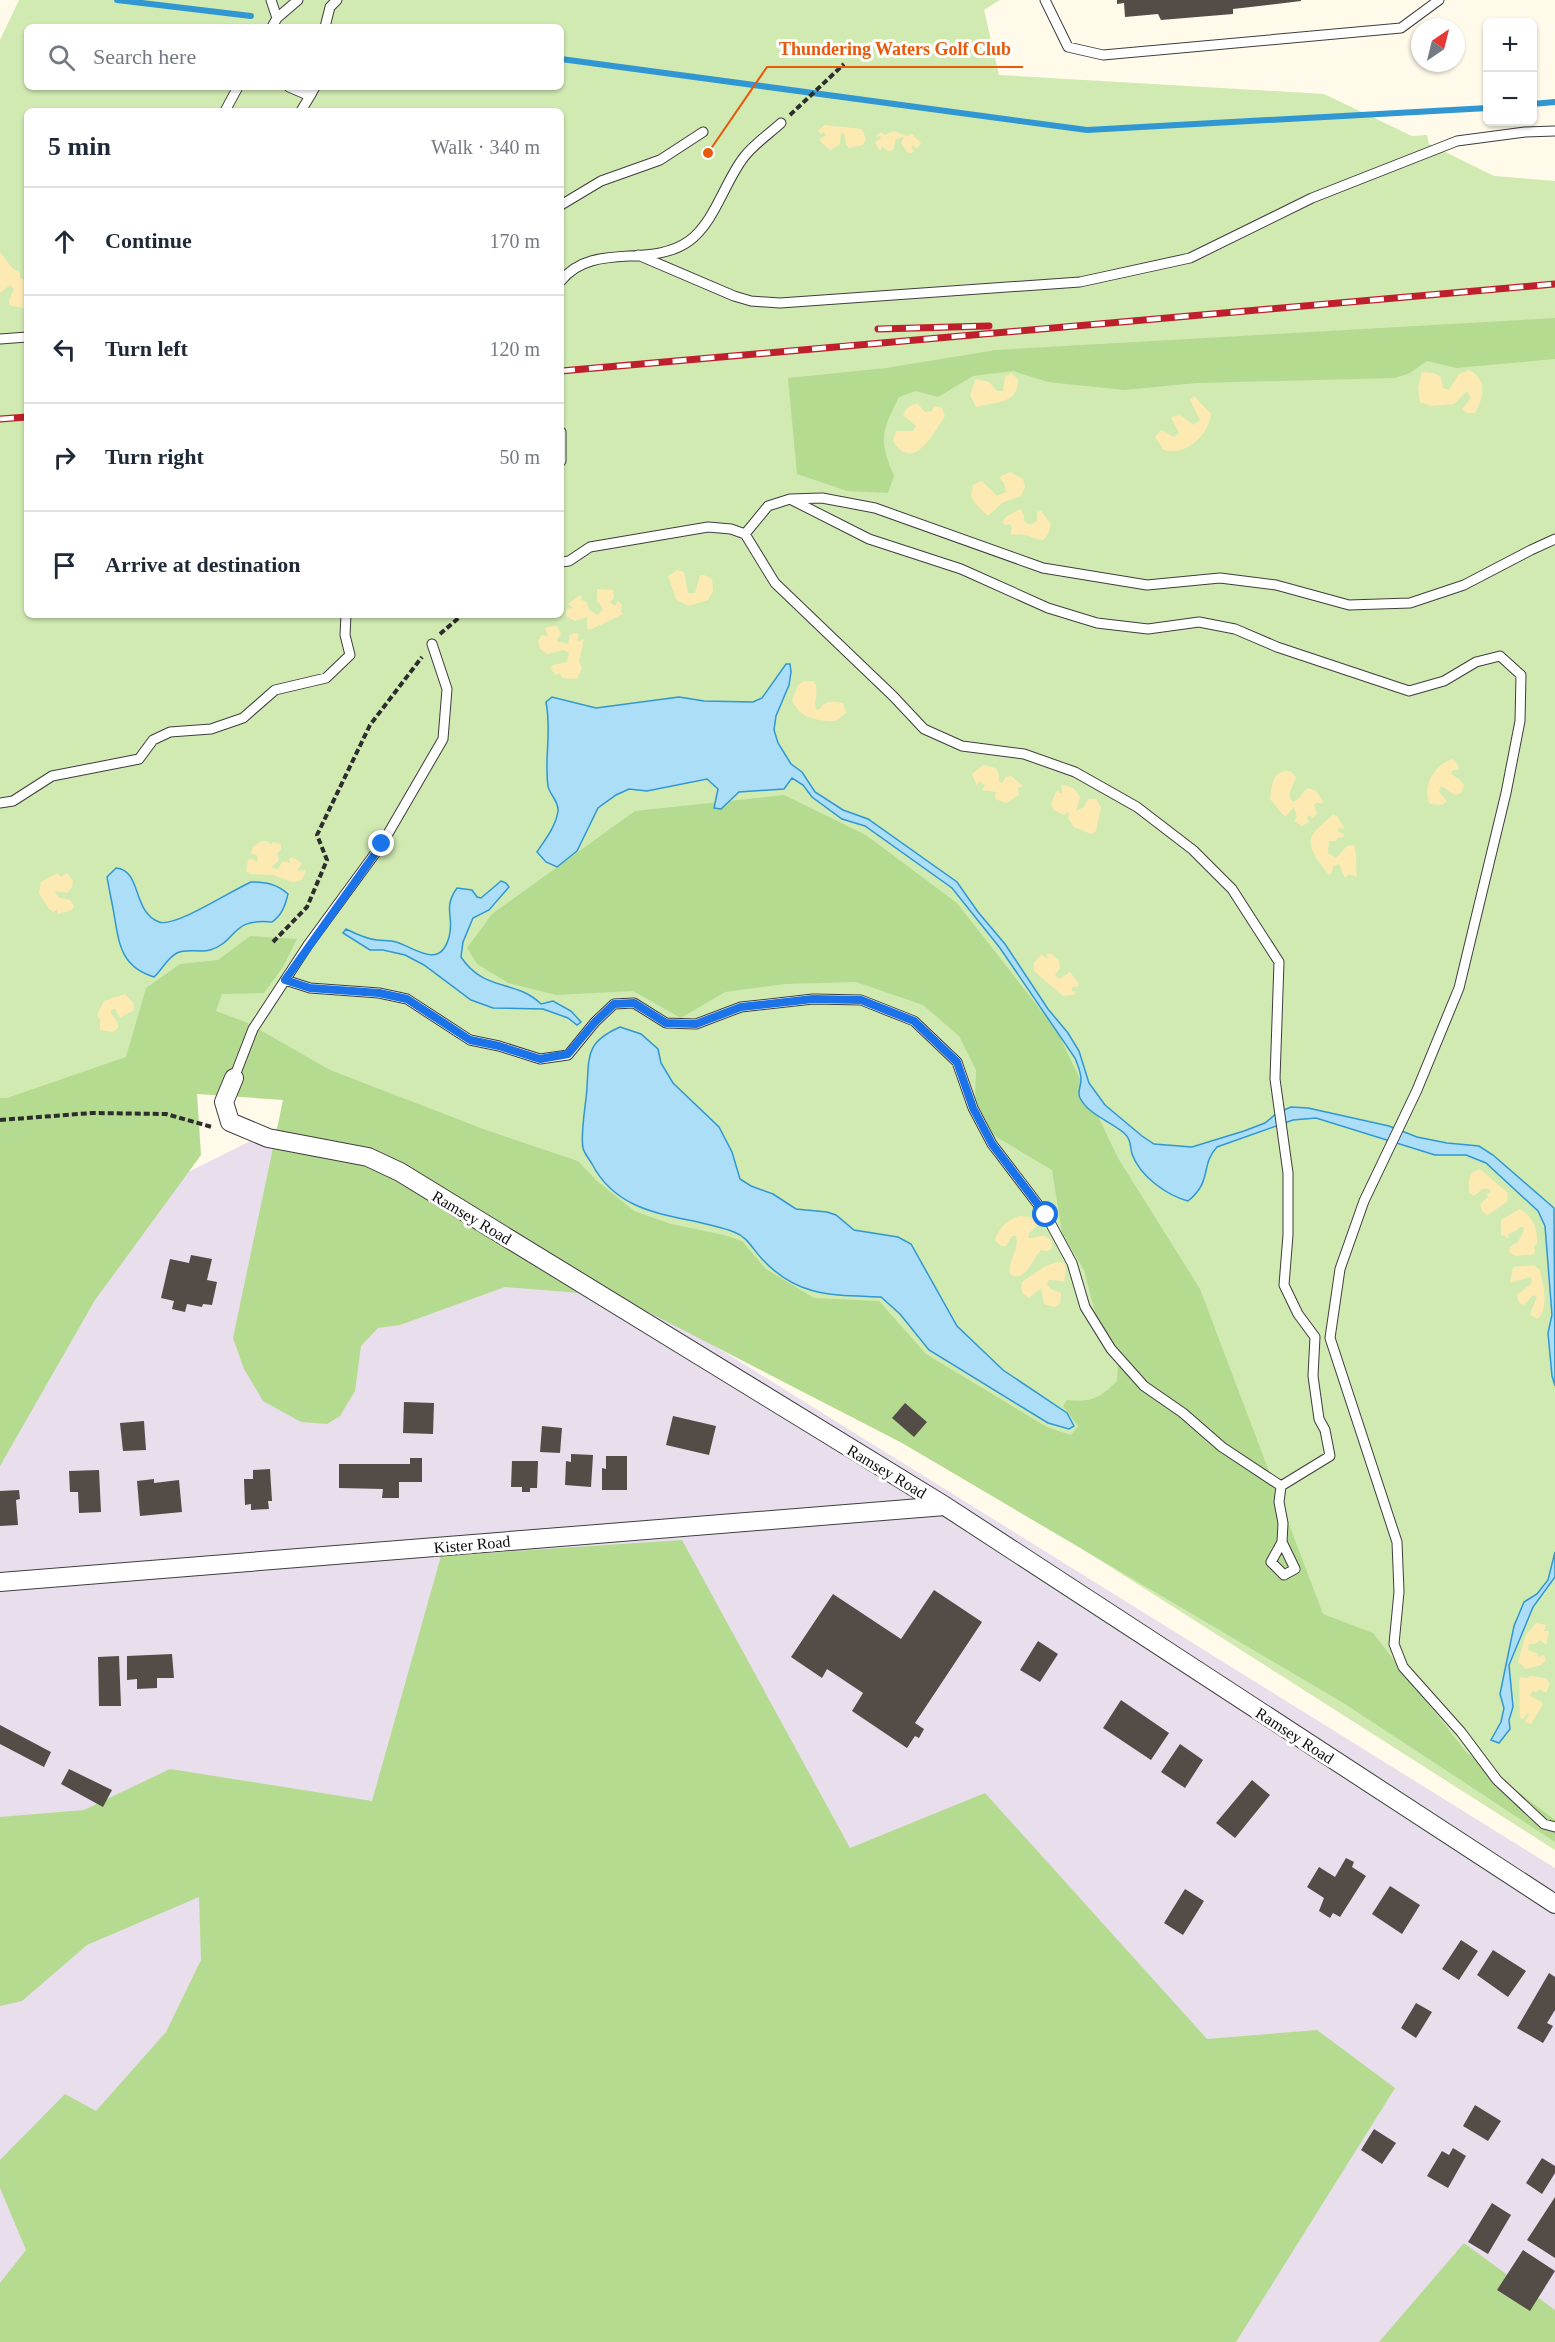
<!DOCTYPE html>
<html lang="en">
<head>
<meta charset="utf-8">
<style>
	body { margin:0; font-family:Georgia,serif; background:#f6f6f7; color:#1f2937 }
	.controls { position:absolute; right:18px; top:18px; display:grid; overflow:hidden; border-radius:9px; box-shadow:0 2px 4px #0004 }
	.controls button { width:54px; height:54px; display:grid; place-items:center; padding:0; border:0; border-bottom:2px solid #e0e1e3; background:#fff; color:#1f2937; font:30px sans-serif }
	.compass { position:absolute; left:1411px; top:18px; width:54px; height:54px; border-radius:50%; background:#fff; box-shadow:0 2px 4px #0004; rotate:35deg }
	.stop { position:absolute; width:18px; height:18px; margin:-14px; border:4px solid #1a73e8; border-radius:50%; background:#fff }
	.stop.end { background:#1a73e8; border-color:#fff; box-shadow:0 2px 6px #0008 }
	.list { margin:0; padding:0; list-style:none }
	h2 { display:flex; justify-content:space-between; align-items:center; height:78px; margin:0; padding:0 24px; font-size:26px }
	h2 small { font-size:20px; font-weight:400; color:#747a83 }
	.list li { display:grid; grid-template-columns:39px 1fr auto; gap:18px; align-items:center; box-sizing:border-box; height:108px; padding:0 24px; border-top:2px solid #e0e1e3 }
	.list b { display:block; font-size:22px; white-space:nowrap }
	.list em { font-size:20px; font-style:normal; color:#747a83 }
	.icon { flex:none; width:33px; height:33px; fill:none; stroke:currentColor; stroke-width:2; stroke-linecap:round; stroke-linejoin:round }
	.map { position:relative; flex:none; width:1555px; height:2342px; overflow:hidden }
	.search { position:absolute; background:#fff; box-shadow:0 2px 4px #0004; left:24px; top:24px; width:540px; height:66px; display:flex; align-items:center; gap:15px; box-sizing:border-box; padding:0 21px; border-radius:9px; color:#747a83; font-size:22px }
	.panel { position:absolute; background:#fff; box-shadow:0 2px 4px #0004; left:24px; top:108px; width:540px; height:510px; border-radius:9px }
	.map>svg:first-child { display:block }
	.industrial { fill:#e9deeb }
	.green { fill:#d1eab2; fill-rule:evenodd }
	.forest { fill:#b5db91 }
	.sand { fill:#fdeab3 }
	.water { fill:#acdef8; stroke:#3097d2; stroke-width:1.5 }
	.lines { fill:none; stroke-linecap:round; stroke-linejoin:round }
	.stream { stroke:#3097d2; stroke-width:6 }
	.building { fill:#544c47 }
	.service-casing { stroke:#3e3e3e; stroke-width:11 }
	.minor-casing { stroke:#3e3e3e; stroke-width:20 }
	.path { stroke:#2d2d2d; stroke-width:4; stroke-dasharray:6 3; stroke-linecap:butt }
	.service { stroke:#fff; stroke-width:9 }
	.minor { stroke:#fff; stroke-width:18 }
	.rail-casing { stroke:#bf1f2c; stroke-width:7 }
	.rail { stroke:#fff; stroke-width:4.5; stroke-dasharray:14; stroke-linecap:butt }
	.route { stroke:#1a73e8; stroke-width:8 }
	.labels { text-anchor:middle; stroke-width:6; stroke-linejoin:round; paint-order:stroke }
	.street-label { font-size:16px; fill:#0b0b0b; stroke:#fff }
	.leader { fill:none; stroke:#e8590c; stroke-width:2 }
	.callout-dot { fill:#e8590c; stroke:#fff; stroke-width:2 }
	.callout-label { font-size:18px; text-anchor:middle; font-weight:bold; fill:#e8590c; stroke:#fff; stroke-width:6; stroke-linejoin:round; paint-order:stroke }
</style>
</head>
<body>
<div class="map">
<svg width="1555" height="2342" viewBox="0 0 1555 2342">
	<rect width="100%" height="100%" fill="#fffae9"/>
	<!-- industrial -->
	<path class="industrial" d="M325,1104L1555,1868V2342H0V1367L116,1208Z"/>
	<!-- green -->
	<path class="green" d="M19,0H1000L984,10L999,75L1324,94L1412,136L1427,135L1429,144L1494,176L1555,181V1850L429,1133L328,1078L0,1111V40ZM27,27H561V87H27ZM27,111H561V615H27Z"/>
	<!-- forest -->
	<path class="forest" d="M1555,318V359L1456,368L1427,361L1410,373L1395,378L1197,383L1124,390L1048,382L1013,371L973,376L938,397L916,391L899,397C882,432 878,438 894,476L888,493L847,491L797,474L788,378L886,368L996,350Z
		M784,795L866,835L957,903L1057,1031L1118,1158L1200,1289L1323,1614L1373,1633L1466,1752L1555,1820V1842L1345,1704L902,1443L617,1296L505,1287L400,1325L378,1328L361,1346L355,1391L340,1416L327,1424L301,1422L263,1401L244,1369L233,1338L283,1100L197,1094L201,1155L95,1300L0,1466V1098H7L126,1057L146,988L180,964L218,960L250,936L297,939L283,967L264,993L222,994L216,1011L248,1023L330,1070L486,1130L578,1161L597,1181L634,1211L671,1224L724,1235L742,1241L766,1269L814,1298L879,1301L926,1354L1047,1427L1071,1435L1078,1426L1063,1406L1067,1400C1091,1403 1100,1398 1117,1381L1119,1353L1097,1320L1084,1270L1062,1233L1052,1170L993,1135L975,1100L976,1070L959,1036L923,1005L856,982L785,984L725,992L681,1018L633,991L556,995L508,983L477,964L467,948L492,914L635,811Z
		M682,1540L850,1848L985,1793L1207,2039L1317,2030L1395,2088L1236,2342H0V2283L26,2250L0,2188V2160L65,2094L96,2111L166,2032L201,1960L199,1897L87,1945L22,2001L0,2006V1817L84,1810L170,1769L372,1801L441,1556Z
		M1464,2243L1555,2310V2342H1379Z"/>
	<!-- sand -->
	<path class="sand" d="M824,125L862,129L866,139L863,145L849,148L846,144L844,133H841L840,144L830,150L821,142L820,139L826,135L824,132L820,134L818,131Z
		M894,131L907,136L912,134L921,143L917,149L913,145L911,148L914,151L911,153L907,152L901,143L904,138L903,137L896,139L893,150L888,151L882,146L881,150H879L875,142L881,138L880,136L875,137L881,132L885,135Z
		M0,252L12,268L20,273V278L27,280V309L9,305V300L14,289L10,285L0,293Z
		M1469,370C1488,380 1484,397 1475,413H1467L1462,409L1471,398L1467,391L1454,404L1431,406L1420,402L1418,388L1422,372L1434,373L1441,377L1443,388L1449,390L1459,374Z
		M1011,373L1018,379C1019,404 996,402 976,407L970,395L976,379L989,382L997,391H1003L1005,377Z
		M1194,396L1211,414C1209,435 1185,457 1164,450L1155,437L1161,430L1174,437L1179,433L1171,417L1180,415L1194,425L1200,420L1190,400Z
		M917,403L925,412L932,411L934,406L942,408L945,416C933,433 914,474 893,441L896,431H913L916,426L903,415L908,407Z
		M1010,472L1023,479L1025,487L1021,496L1002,503L988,516L976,504L971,496L973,485L982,481L997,496L1006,492L1004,483L999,477Z
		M1021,509L1024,516V521L1030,525L1037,521V512L1041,511L1051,524L1048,534L1043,540C1035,540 1032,536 1024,535C1018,533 1016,536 1010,534L1012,528L1010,524L1005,525L1002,522L1007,516Z
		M677,570L684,572L688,593H695L700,575H704L712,579L713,591L708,600L688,606L676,599L668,576Z
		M597,589L613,590L614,598L610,602L615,606L618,601L622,605L621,612L623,614L590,630L587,628V617L575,621L566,616L567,609L573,608L568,604L580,595H582L581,600L587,602L589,610L597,615L603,610L600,604L597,602Z
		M557,626L561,634L557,639L558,642L568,644L570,635L574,633L579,634L577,642L584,639L579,662L582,668L577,679L562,678L560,673L555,675L551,668L553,665L567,662L569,653L563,650L548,654L540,649L538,641L542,635L548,636L545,629L547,627Z
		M804,681H814C820,691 813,699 816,709L819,710C826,700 831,701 843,703L846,713L836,721C817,721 800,719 792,700L798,685Z
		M1453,759L1458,765L1459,770H1453L1451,774L1459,779L1464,785L1461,793L1455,795L1441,786L1439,792L1447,801L1442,805L1430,804C1421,787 1435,763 1453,759Z
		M983,765L996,768L999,775V781L1002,783L1006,777L1011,776L1023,786L1018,788L1019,795L1006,803L995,799L996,792L982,790L985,785L979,781L977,786L972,774Z
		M1285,771H1291L1296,778L1290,791V798L1293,802C1300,800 1302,792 1308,788L1316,791L1323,801L1322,804L1317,802L1314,805L1317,814L1312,819L1310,815L1307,817L1309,822L1302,826L1294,821L1297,817L1294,807L1286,816L1283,815L1270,799C1272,788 1271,774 1285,771Z
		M1061,785C1071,786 1075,788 1080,797L1076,811L1084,807L1088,799H1096L1101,807L1096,831L1091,834L1074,827L1068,818L1070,814L1067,812L1064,815L1054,810L1051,804L1056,792L1058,790L1060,793H1062Z
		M1333,814L1337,816L1345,829L1339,828L1337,831L1344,834V837L1338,838L1336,841H1329L1328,853L1336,858L1347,846L1354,845C1358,857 1355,865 1357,877L1349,874L1345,878L1339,864L1333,866L1332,873L1329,875C1322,865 1306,849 1312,836C1316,828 1327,821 1333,814Z
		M262,841H267L271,845L273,842L281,844V849L277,854L279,860L271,868L278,869L283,861L290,863L289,859L292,857L302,863L297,871L306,870L302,880L292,882L273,875L250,874L246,871L248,860L253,859L257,862L258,856L251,853L253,847Z
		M57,873L61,877L67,873L73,881L72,887L67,893L56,891L55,893L60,898L70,900L74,906L72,910L58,914L57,910L53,912L49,909L39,893L41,882Z
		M1046,954H1052L1059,961L1060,968L1055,975L1059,979L1070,972L1079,984L1077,987H1072V991L1076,992L1074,995L1063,996L1034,971V963L1041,955L1049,959Z
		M125,994L133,1003L134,1010L120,1018L115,1009L111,1010V1013L118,1023V1028L113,1032L100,1030V1019L97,1015L104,1001Z
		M1480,1169L1508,1193L1507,1202L1487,1215L1482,1211L1480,1204L1488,1197L1486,1194L1491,1192L1489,1189H1482L1474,1196L1469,1193V1182L1471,1173Z
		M1520,1209C1533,1216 1538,1230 1537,1244L1534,1246L1535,1254L1516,1256L1509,1252L1510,1247L1518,1242L1524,1230V1227H1520L1517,1230L1508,1234L1509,1238L1501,1235V1220Z
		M1020,1216L1030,1217L1037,1220L1038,1225L1029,1233L1028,1238C1038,1239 1044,1231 1052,1242V1249L1047,1251L1041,1250C1032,1259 1025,1284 1010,1274C1007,1261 1020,1250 1016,1236H1012L1006,1246H1001L995,1240C1000,1226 1007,1220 1020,1216Z
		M1057,1262L1064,1263L1066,1270L1064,1281L1049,1280L1047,1284L1051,1289L1061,1293L1060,1304L1054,1307L1044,1304L1041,1288L1029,1298C1022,1294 1020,1291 1022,1282L1044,1267Z
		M1534,1265L1540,1270C1543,1285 1550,1309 1537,1319L1530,1314L1537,1297L1533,1295L1524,1305L1519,1303L1517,1295L1531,1284L1532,1279L1530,1277L1510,1283L1513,1267Z
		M1536,1623L1546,1625L1544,1631H1549L1546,1645L1540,1640L1535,1644H1529L1528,1650L1537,1653L1539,1657L1544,1655L1546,1660L1541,1665L1526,1669L1518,1662L1526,1635Z
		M1530,1676L1546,1678L1550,1684L1546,1693L1540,1689L1536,1692L1532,1691L1530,1696L1542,1702V1706L1531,1724L1525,1722L1529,1715L1527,1713L1523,1719L1520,1718L1519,1680L1521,1677L1527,1678Z"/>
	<!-- water -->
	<path class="water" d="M786,664H790L791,672L789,685L776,716L774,730L778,743L791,764L802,772L815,792L843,810L868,819L957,882L978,912L1005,944L1048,1009L1068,1033L1079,1051L1089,1083L1105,1105L1142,1136L1154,1144L1192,1147L1244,1131L1265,1123L1277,1113L1291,1107L1308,1108L1389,1126L1417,1137L1447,1143L1479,1146L1493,1155L1554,1208L1555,1386L1552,1376L1548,1333L1552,1315L1545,1226L1538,1211L1486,1163L1466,1155H1435L1316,1118L1293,1120L1217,1147C1200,1165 1213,1181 1188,1201C1166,1195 1140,1176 1132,1154C1130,1146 1131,1139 1124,1133C1110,1121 1089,1115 1080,1098C1077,1091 1081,1087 1081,1080C1081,1072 1078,1065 1075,1058L1000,948L952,888L865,826L842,819L812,797L803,785L792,778L784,789L739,792L721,809L714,808L718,789L707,779L647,791L629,789L616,795L598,808L577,851L557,867L546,862L537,852C545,840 556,826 558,811C559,801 549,794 548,786C544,757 552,733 546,702L552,697L596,708L679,697L704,701L753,702L762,698Z
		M116,868C142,870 132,912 159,922C175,928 232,890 251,882C266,882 277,884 288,894C285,906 282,915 272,922C229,918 239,941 210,950C200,953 187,948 177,953C167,958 162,970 154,977C121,967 119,944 114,914C112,902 109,889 107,877Z
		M501,881L506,883L509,887L489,910L473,918L463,942L461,957C485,993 516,979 541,1004L553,1001L571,1011L581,1022L577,1025L568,1018L543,1009L493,1008L471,1000L424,965L405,955L383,950H370L343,933L346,929C356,934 366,939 377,940C383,941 390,940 396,942C414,947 440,971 449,937C455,917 442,909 457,888L472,890L477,897L481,898Z
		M620,1027L641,1034L658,1049L661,1063L673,1083L719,1127L732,1152L740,1179L751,1186L773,1194L796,1209L827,1212L836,1215L854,1230L898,1237L911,1244L957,1326L1003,1370L1067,1413L1074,1426L1069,1429L1048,1423L929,1350L900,1314L881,1297C834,1295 799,1298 763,1260C753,1250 748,1237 734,1232C683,1213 622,1221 592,1164C589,1159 584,1153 583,1148C580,1136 586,1103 587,1088C589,1055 586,1042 620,1027Z
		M1555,1552V1577L1533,1607L1509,1665L1513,1707L1509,1720L1510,1729L1499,1743L1491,1740L1501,1722L1504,1708L1500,1694L1514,1626L1524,1602L1537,1594L1548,1580Z"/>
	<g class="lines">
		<!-- stream -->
		<path class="stream" d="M117,0L251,16
			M561,59L1087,130L1488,108
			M1532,104L1555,102"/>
	</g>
	<!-- building -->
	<path class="building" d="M1117,0H1301V1L1233,9V14L1161,20L1158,14L1125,17L1124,3L1117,4Z
		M191,1255L212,1259L207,1280L217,1282L212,1305L203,1304L202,1307L187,1304L185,1312L172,1309L174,1301L161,1298L170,1259L189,1263Z
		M404,1402L434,1403L433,1434L403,1433Z
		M905,1403L927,1422L914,1437L892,1418Z
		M673,1416L716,1426L709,1455L666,1445Z
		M144,1421L146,1450L123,1451L120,1423Z
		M542,1426L562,1428L560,1453L540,1452Z
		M571,1454L593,1455L591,1487L565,1485L566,1461L571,1462Z
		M606,1456H627V1490H602V1468L606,1469Z
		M410,1458H422V1482H399V1498H382L383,1489L339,1488V1464H410Z
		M512,1461H538L537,1488H530V1492H522V1487H511Z
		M270,1469L272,1501H268L269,1509L251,1510V1504L245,1505L244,1479H253V1470Z
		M99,1470L101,1512L79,1513L78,1492H70L69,1471Z
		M154,1479V1483L179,1480L182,1512L140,1516L137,1481Z
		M19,1490L20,1499L16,1500L18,1525L0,1526V1491Z
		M934,1590L982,1622L915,1723L924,1729L919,1738L915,1736L907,1748L852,1711L863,1693L827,1669L822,1678L791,1657L833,1594L901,1639Z
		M1038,1641L1058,1654L1040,1682L1020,1670Z
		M172,1654L174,1678H157V1688L137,1689V1679L127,1680V1656Z
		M119,1656L121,1706H99L98,1657Z
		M1121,1700L1169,1733L1151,1760L1103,1728Z
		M0,1725L51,1752L44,1767L0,1744Z
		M1180,1744L1203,1760L1185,1788L1161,1772Z
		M69,1769L112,1790L103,1807L61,1784Z
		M1252,1780L1270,1795L1235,1838L1216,1823Z
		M1346,1858L1354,1862L1352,1867L1366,1876L1340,1917L1333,1913L1330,1918L1319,1911L1324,1898L1307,1887L1319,1867L1335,1877Z
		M1390,1886L1420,1905L1402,1934L1372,1914Z
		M1185,1889L1204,1901L1183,1935L1164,1923Z
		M1461,1940L1478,1951L1459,1980L1442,1969Z
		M1493,1950L1526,1971L1508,1997L1477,1975Z
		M1549,1973L1555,1977V2010L1547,2023L1553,2026L1543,2043L1517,2028Z
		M1416,2003L1432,2012L1416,2038L1401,2028Z
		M1475,2105L1501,2121L1488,2141L1463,2126Z
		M1374,2129L1396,2143L1382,2164L1361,2150Z
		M1453,2148L1466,2156L1448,2188L1427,2176L1442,2151L1449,2155Z
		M1542,2158L1555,2166V2173L1542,2194L1526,2183Z
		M1555,2197V2258L1527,2240Z
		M1492,2203L1511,2215L1488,2254L1468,2242Z
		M1523,2250L1555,2271L1530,2311L1497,2290Z"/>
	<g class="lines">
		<!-- service casing -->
		<g class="service-casing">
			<path id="service" d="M271,0L277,18
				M1045,0L1068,47L1103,55L1401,28L1439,0
				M272,27L277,18L298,0
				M325,27L330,7L337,0
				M289,87L310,96L315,87
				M225,111L238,87
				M301,111L310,96
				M561,205L601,181L660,160L703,132
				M638,255L734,296L751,301L780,303L1080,282L1190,258L1312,198L1457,141L1525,132L1555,131
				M561,281C592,241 650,269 689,241C715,222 725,181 744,157C754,144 769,134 781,123
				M0,339L27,337
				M561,432V461
				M790,499L869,539L961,569L1048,608L1097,623L1148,629L1199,622L1235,629L1277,647L1409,691L1444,681L1476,662L1500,656L1521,675L1520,721L1506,793L1459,988L1417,1090L1364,1201L1340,1269L1330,1338L1397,1542L1399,1592L1394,1644L1403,1667L1461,1732L1497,1780L1544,1824L1555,1827
				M745,534L775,583L893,696L924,729L962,746L1024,754L1075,772L1137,807L1193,850L1232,889L1279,962L1275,1079L1288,1173V1235L1284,1285L1298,1314L1315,1337L1313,1376L1319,1419L1325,1430L1330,1456L1281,1486L1279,1502L1283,1523L1282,1542L1295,1569L1284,1575L1271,1562L1282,1542
				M561,562L569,561L590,547L708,527L731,529L745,534L768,506L790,499L822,498L875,508L1043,568L1147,585L1220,578L1276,585L1349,605L1410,603L1464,585L1531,550L1555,539
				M0,803L13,801L52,776L139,759L153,740L170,732L211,729L243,718L275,690L326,678L350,655L345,635L346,615
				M285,980L310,988L379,993L407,999L470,1040L499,1046L540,1059L568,1055L595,1022L614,1004L634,1003L666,1023L696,1024L741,1007L813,999L861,1000L914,1021L957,1062L973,1108L992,1144L1046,1215L1072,1263L1085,1307L1111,1349L1144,1386L1183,1413L1222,1447L1281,1486
				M234,1078L253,1029L308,945L382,844L443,739L447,689L432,644"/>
		</g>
		<!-- minor casing -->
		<g class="minor-casing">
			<path id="minor" d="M234,1078L224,1102L230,1122L268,1138L368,1157L400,1172L945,1506L1555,1904
				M0,1582L945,1506"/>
		</g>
		<!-- path -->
		<path class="path" d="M790,115L844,64
			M440,634L462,615
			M273,942L307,907L327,860L317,835L370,725L422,657
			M0,1120L92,1113L166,1114L212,1127"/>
		<!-- service -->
		<use href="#service" class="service"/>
		<!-- minor -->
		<use href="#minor" class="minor"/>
		<!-- rail casing -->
		<g class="rail-casing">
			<path id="rail" d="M878,329L989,326
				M561,371L1555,284
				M0,419L27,417"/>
		</g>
		<!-- rail -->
		<use href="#rail" class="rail"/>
	</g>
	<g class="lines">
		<!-- route -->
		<path class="route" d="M382,844L285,980L310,988L379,993L407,999L470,1040L499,1046L540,1059L568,1054L595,1022L614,1004L634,1003L666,1023L696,1024L741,1007L813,999L861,1000L914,1021L957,1062L973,1108L992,1144L1046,1215"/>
	</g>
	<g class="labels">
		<!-- street labels -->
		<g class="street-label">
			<text transform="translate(472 1217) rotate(31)" y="6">Ramsey Road</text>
			<text transform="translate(887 1471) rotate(31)" y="6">Ramsey Road</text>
			<text transform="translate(472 1544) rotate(-5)" y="6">Kister Road</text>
			<text transform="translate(1295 1735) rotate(33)" y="6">Ramsey Road</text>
		</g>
	</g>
	<!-- callouts -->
	<path class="leader" d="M708 153L767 67H1023"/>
	<circle class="callout-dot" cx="708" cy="153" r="6"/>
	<g class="callout-label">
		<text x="895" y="55">Thundering Waters Golf Club</text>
	</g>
</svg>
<div class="controls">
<button>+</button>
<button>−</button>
</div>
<svg class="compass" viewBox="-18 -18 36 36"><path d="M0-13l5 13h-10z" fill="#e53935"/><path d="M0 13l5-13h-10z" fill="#747a83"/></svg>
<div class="stop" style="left:1046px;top:1215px"></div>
<div class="stop end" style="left:382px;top:844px"></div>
<div class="search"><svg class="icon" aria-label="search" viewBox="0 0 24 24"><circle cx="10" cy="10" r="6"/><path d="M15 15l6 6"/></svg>Search here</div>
<section class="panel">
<h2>5 min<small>Walk · 340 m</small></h2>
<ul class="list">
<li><svg class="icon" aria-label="ahead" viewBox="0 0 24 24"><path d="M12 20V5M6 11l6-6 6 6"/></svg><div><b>Continue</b></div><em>170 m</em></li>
<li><svg class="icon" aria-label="left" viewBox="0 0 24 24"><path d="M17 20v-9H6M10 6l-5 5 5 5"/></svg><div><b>Turn left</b></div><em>120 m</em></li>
<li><svg class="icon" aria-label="right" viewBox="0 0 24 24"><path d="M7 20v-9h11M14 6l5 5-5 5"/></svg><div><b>Turn right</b></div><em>50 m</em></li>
<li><svg class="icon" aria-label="arrive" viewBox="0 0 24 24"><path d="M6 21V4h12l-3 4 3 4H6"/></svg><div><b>Arrive at destination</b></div></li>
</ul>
</section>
</div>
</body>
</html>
